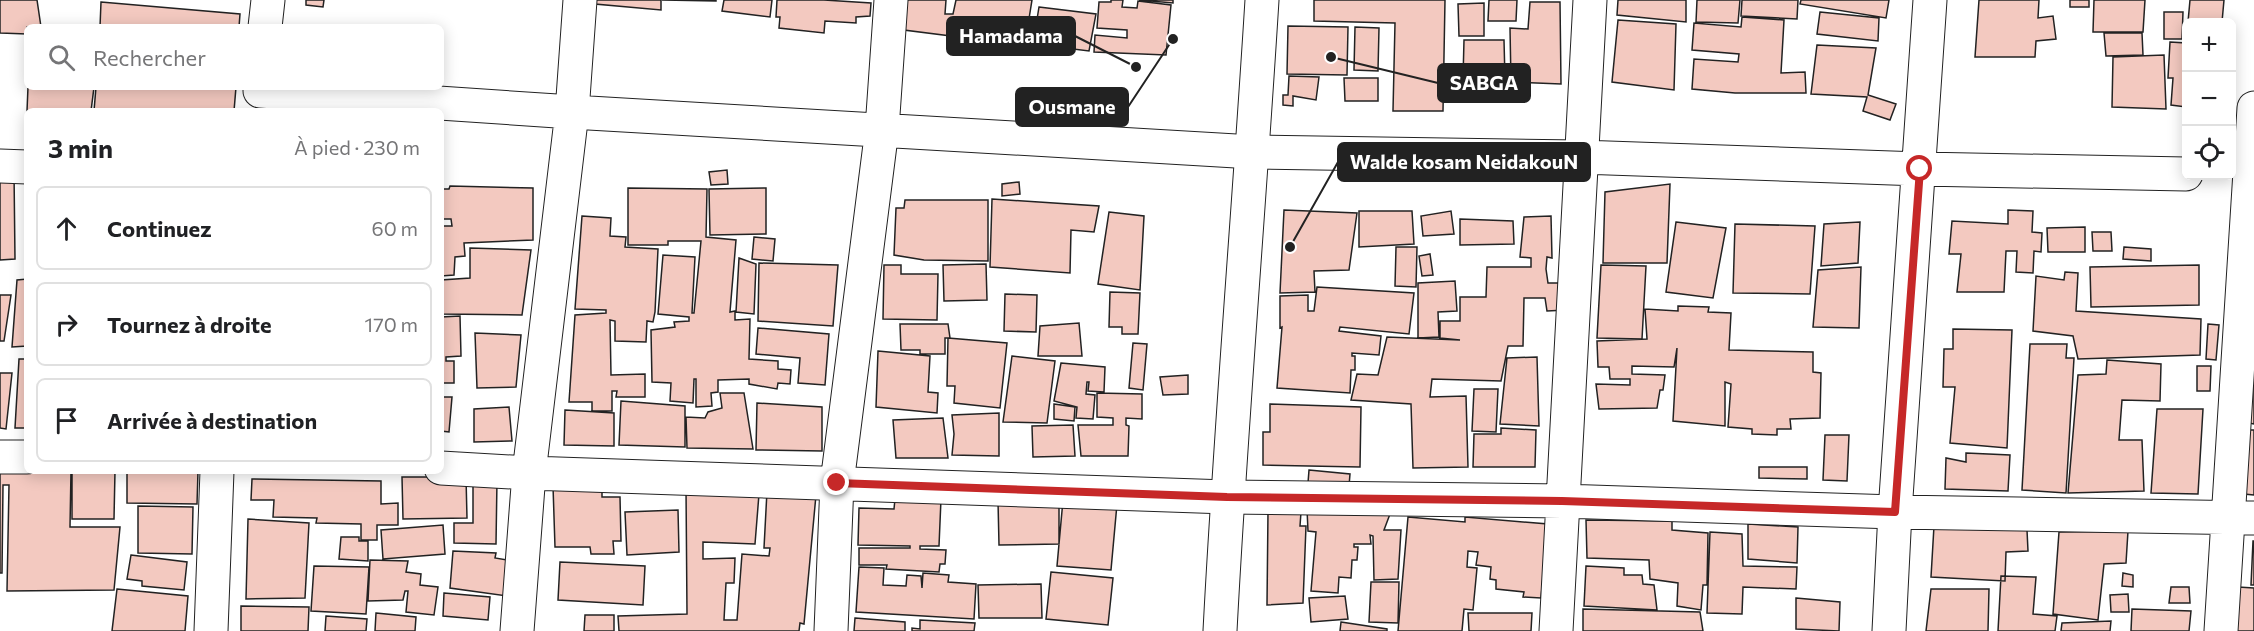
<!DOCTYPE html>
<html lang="fr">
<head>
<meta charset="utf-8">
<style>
	body { margin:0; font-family:Commissioner,sans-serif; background:#f6f6f6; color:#202124 }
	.controls { position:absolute; right:18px; top:18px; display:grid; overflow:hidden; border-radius:9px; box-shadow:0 3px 15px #0003 }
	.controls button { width:54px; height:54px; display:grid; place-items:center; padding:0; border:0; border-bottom:2px solid #e0e0e0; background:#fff; color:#202124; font:30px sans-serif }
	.stop { position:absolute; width:18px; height:18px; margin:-14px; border:4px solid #c62828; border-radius:50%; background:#fff }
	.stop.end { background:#c62828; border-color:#fff; box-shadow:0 2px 6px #0008 }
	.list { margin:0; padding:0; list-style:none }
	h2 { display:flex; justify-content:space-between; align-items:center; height:78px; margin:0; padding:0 24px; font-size:26px }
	h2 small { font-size:20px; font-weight:400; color:#757577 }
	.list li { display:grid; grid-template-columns:39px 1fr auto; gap:18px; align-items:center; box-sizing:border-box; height:84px; margin:0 12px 12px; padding:0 12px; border:2px solid #e0e0e0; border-radius:9px }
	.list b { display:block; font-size:22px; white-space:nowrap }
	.list em { font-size:20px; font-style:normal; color:#757577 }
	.icon { flex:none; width:33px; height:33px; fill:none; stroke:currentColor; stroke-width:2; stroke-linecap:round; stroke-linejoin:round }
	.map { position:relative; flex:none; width:2254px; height:631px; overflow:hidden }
	.search { position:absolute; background:#fff; box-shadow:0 3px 15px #0003; left:24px; top:24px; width:420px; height:66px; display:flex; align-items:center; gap:15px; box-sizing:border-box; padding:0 21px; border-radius:9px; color:#757577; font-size:22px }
	.panel { position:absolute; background:#fff; box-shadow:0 3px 15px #0003; left:24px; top:108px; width:420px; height:366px; border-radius:9px }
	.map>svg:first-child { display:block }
	.building { fill:#f3c9c0; stroke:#222; stroke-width:1.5 }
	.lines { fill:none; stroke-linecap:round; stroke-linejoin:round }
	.street-casing { stroke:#222; stroke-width:35 }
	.primary-casing { stroke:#222; stroke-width:35 }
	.street { stroke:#fff; stroke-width:33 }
	.primary { stroke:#fff; stroke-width:33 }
	.route { stroke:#c62828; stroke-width:8 }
	.leader { fill:none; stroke:#222; stroke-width:2 }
	.callout-dot { fill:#222; stroke:#fff; stroke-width:2 }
	.callout { fill:#222; stroke:#222; stroke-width:2 }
	.callout-label { font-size:20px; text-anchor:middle; font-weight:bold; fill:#fff }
</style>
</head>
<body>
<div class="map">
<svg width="2254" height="631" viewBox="0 0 2254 631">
	<rect width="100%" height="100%" fill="#fff"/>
	<!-- building -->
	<path class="building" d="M0,0H37L41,27H27V34L0,33Z
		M306,0H324L323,7L306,5Z
		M596,0H661V10L595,4Z
		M662,0H716V1Z
		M724,0H772L770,17L722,11Z
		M777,0H824L871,3L870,16L856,17V23L825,21L824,33L779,28L780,17H776Z
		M906,0H946L945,14H953L956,0H1032L1028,25H1032L1029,46L904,30Z
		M1111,0H1123L1122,7L1137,8L1138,1L1171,5L1166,55L1094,52L1095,35L1127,38V30L1097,28L1099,2H1111Z
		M1139,0H1173V3Z
		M1314,0H1445L1443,111H1393L1395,23L1314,21Z
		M1489,0H1517L1516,21H1488Z
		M1618,0H1686V22L1617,15Z
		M1697,0H1740L1738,23L1696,22Z
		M1742,0H1798L1797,19L1741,16Z
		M1801,0H1889L1886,18L1800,4Z
		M1979,0H2039L2038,18L2053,16L2056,39L2036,41L2035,57H1975Z
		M2070,0H2089V7H2070Z
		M2094,0H2145L2143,32H2093Z
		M2190,0H2224L2222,22H2188Z
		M101,2L240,14L239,27H100Z
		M1530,2H1560L1561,84L1511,82L1510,28L1528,29Z
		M1484,3V36H1459L1458,4Z
		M1039,7L1096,14L1089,51L1033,44Z
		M1820,12L1879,18L1878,41L1817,34Z
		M2164,12H2183L2182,39H2164Z
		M1742,17L1784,20L1781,73L1805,72L1806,93H1735L1692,89L1694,59L1738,62L1739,54L1692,50L1694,23L1741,27Z
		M1618,20L1676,24L1674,90L1612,82Z
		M1288,26L1348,27L1347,75L1287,74Z
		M1355,27L1379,28L1378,71L1354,70Z
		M2104,33H2142L2143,55L2106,56Z
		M1464,40H1504L1505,80L1463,79Z
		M2170,42L2186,43V107L2171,105L2173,78H2168Z
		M1817,45L1876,48L1868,95L1896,104L1890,120L1863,111L1867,97L1811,94Z
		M2164,55L2166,109L2112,107L2113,57Z
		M1289,76L1319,77L1316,100L1293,96V106L1283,105V95H1288Z
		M1344,78H1378V101H1345Z
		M28,87H94L91,111H27Z
		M96,87H236L234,111H94Z
		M727,170L728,184L711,185L709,172Z
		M0,171H14L15,259L0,260Z
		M1019,182L1020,194L1002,196V184Z
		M1670,184L1667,263H1603L1605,192Z
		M450,186L533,188V240L464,243L465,256L455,257L454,275L441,276V226H452L451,219H441V189H449Z
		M628,188L707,189L706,237L736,240L730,312L735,311V320L750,319L749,359L778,361V369L791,370L790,384L778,383L777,389L749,384V379L718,380V392L711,393L712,406L696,407V379H694L693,403L670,401L671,383L652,382L651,330L675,327L674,322L689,321V317L658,314L663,255L695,257L692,313H694L701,241H668V245H628Z
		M766,188V234L710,235L709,189Z
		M992,199L1099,206L1094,232L1071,230L1070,273L990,267Z
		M905,200H988V261L924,260L894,255L896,208H904Z
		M1284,210L1357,213L1349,270L1314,271L1315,292L1280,293Z
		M2008,210L2033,211L2032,232L2042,233L2041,252L2034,251L2033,273L2016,272L2017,251H2006L2004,292H1957L1961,254H1949L1952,221L2008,224Z
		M1359,211H1412L1414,244L1359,247Z
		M1451,211L1454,234L1423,236L1421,216Z
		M1109,212L1144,216L1140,290L1098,284Z
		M582,216L611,218L610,236L626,237L625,247L658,249L655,312L653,322L647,321L646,342L615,341V321L610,320L611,375L645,374V397H616L617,391H612V411H592V402H569L575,315L606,313V310L575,309Z
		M1551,216L1552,258L1547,257L1546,269L1548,283H1562L1566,310L1547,311L1545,298H1524L1523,346H1508L1501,381L1432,379L1430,397L1466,396L1468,467L1413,468L1411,404L1351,400L1357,374L1378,375L1387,337L1460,340L1440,338V321H1460V297H1486L1487,267H1531V258L1520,257L1524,217Z
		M1460,219L1513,221L1514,244L1460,245Z
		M1676,222L1726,228L1713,298L1666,292Z
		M1860,222L1858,263L1821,266L1824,224Z
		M1735,224L1815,226L1810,294L1733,293Z
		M2085,227V252H2048L2047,228Z
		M2092,232H2111L2112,251H2093Z
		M754,237L775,239L773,261L752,259Z
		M1396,247H1417L1416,287L1395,286Z
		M2124,247L2151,249V261L2123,259Z
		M470,248L531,250L522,315L441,314V280L470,278Z
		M1430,254L1433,275L1422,276L1419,256Z
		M739,258L756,264L754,314L736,312Z
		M759,263L838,265L833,326L758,321Z
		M986,264L987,300L944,301L943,265Z
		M884,265H901V274H938L937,320L883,319Z
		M1601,265L1646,266L1642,339L1597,338Z
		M2199,265V305L2091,307L2090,267Z
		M1861,267L1859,328L1813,327L1818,270Z
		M2065,272L2078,273L2076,311L2201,319L2200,355L2078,359L2073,336L2033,331L2036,276L2064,280Z
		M27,279V346L12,347L17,280Z
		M1455,281L1457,311L1438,312L1439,337L1418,338V283Z
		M1317,287L1414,293L1409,334L1340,327L1339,331L1381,336L1379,355L1352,353V356H1355V370H1351L1350,393L1277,388L1282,327L1280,328V296L1308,295V311H1314Z
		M1110,292L1140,293L1138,334H1122V327H1109Z
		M1005,294L1037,295L1036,332L1004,331Z
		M0,295H11L4,341H0Z
		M1678,306L1709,307L1708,312L1731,313L1729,350L1813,352V372L1821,373L1820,418L1790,419L1791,429H1777V435L1752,434V429L1728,427L1731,384L1725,382V426L1673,421L1677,348L1674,367L1632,366V374L1665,375L1663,390H1660L1657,408L1599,409L1596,384L1630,385V379H1610L1609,367H1598L1597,341L1647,339L1645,309L1678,311Z
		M460,316L461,356L446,357V361H454V383H441V317Z
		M1079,323L1082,356H1038L1040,326Z
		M900,324H948L950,338H945V354H920V350H901Z
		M2208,324L2219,325L2216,360L2206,359Z
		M758,328L829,334L825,385L798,383L800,358L756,354Z
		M1953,329L2012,330L2007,448L1950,443L1955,387H1943L1944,349H1953Z
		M475,333L521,335L516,387L477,388Z
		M948,338L1007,343L1000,408L954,403L955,386H947Z
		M1133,343L1147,344L1143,390L1129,388Z
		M2030,344H2067L2066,358H2074L2066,493L2022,490Z
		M878,351L930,356L928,392L938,393L937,413L876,407Z
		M1012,356L1055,361L1047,423L1003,422Z
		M1537,357L1539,426L1500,424L1507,358Z
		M19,359H27V428H15Z
		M2254,359V424L2249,423Z
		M2107,360L2161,364L2160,401L2122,400L2119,440H2142L2144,491L2068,493L2078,375L2106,374Z
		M1061,363L1105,367L1104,392L1088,391L1089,382H1087L1086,394L1095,395L1093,419L1076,418L1077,407L1054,401Z
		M2197,366H2211L2210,391H2197Z
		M0,373H12L6,429L0,428Z
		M1188,375V394L1163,395L1160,377Z
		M1474,389H1498L1496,432L1472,431Z
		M720,393H744L753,449L687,448L686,417L705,418L708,412L722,408Z
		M1097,393L1142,394V419L1126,418V425L1129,426L1128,456H1081L1078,425H1113V418L1097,417Z
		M441,397H452L449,432L441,431Z
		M621,401L685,406V447L619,445Z
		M757,403L822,407V451L756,450Z
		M1054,404L1075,407L1074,421L1054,419Z
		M1270,404L1361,407L1360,467L1263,465V432H1270Z
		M509,407L512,441L474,442V409Z
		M2157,409H2203L2198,494L2151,493Z
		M565,410L614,413V446L564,445Z
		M999,413V456L952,455L954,434L952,415Z
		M943,418L948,458H896L893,420Z
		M1073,425L1075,456L1033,457L1032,426Z
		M1501,428L1536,430L1535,467H1473L1474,434H1501Z
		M2248,430H2254V495L2244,494Z
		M1825,435H1849L1847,481L1823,480Z
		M1966,453L2010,455L2008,491L1945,489L1946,458L1966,462Z
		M1759,467H1807V479L1759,478Z
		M0,470L71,471L70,527H120L114,590L7,591L9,485H3L2,573H0Z
		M1309,470L1350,474L1349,486L1308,483Z
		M72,471H115L114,519H72Z
		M127,471H198L197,504L127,503Z
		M402,477H466L467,518L403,519Z
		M252,479L381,481V504L398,503V525H377V540H361V524L316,523L317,518L273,517L274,500H251Z
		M473,480H497L496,544L454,543V523H473Z
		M602,484V497H620L621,541H613L614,554H591L590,547H555L553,486Z
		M686,488L759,494L755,544L703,542V559L735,558L734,583H726L724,620H737L742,554L769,556L770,548H764L767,491L816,495L804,624L800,623L799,631H619L618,616L687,614Z
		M895,499H941L939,546H920V549L946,550L945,564H940L939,572L886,569L887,565H859V548H910V546L858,545L859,508L894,509Z
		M1059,500V544L999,545L998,501Z
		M1063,500L1117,504L1111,570L1057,566Z
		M138,506L193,507L192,554L138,553Z
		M1307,509L1390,514L1384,530H1401L1398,579L1374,580L1373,536L1370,535L1371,544H1354V547H1358L1357,560H1352L1351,578L1339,577L1338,593L1311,591L1316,532L1308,531Z
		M678,510L679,552L627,555L625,512Z
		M1268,511L1301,512L1300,526H1306L1303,603L1267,605Z
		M1408,517L1465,522V517L1548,524L1541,598L1523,597L1524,592L1496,589V580L1490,579L1491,567L1476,565L1478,552L1468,551L1467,567L1477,568L1473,610L1464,609L1462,631H1398Z
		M248,519L309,523L305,598L246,599Z
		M1586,520L1672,521V530L1708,533L1707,585H1703L1701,610L1677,606L1678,583L1650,579L1649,560L1587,558Z
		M1748,524L1798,527L1797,563L1748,559Z
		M443,525L445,554L383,559L381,530Z
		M1934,526L2027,530L2028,551L2006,552L2005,581L1931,577Z
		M2128,531L2126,563L2104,564L2098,620L2053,614L2059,532Z
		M1710,532L1742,534L1743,566L1797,567L1796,589L1743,587L1742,614L1707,613Z
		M341,537H359V541H368V561L339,559Z
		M2253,541H2254V585H2251Z
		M453,551L496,553L495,558L513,561L507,596L450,588Z
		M131,555L187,562L184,590L142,586V581L127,579Z
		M370,560L408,561L406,572L421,574L420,585L438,587L434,615L406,612L408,591H405L403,600L368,601Z
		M560,562L645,566L643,605L558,600Z
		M314,566L369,567L366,614L311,611Z
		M1586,566L1624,568V575H1642L1643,584L1654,585L1657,610L1584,606Z
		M859,567L884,568L883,585L906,586L907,575L921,576L922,588L923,573L949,575L948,582L976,584L974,619L856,612Z
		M1051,572L1113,578L1108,625L1046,619Z
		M2123,573L2133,575V587L2122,586Z
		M2001,576L2036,577L2033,614L2057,616L2055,631H1998Z
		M1371,582H1399L1398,623L1369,622Z
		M1041,584L1042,618H979L978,585Z
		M2171,587H2189L2190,603H2169Z
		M2238,587L2254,588V631H2234Z
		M117,589L188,596L185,631H112Z
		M1931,589H1989L1988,631H1926Z
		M444,593L490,597L488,620L443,616Z
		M2128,594L2129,612H2111L2110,595Z
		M1345,596L1348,619L1311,622L1309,598Z
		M1796,598L1840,602L1839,631L1796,629Z
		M241,606L309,607L308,631H241Z
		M1583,609L1700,612L1703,631H1583Z
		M2132,609L2191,611L2189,631H2131Z
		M376,613L416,617L415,631H375Z
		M1468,613H1532L1531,631H1469Z
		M585,615H614V631H584Z
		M326,616L367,619L366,631H325Z
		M855,618L905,622V631H854Z
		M920,620L975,623L974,631H912V628L920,629Z
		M2111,621L2110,631H2061L2062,623Z
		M1341,622L1387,629V631H1340Z"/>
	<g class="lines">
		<!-- street casing -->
		<g class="street-casing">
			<path id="street" d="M265,27L268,0
				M260,91L572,112L1253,152L1580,157L1920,169L2186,174
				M0,166L27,167
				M0,457H27
				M441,468L529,473L1227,497L1562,501L1895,512L2254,518
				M211,631L217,471
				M517,631L529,473L572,112L580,0
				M831,631L837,483L882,129L891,0
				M1556,631L1590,0
				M1889,631L1895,512L1930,0
				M2221,631L2254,108"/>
		</g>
		<!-- primary casing -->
		<g class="primary-casing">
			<path id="primary" d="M1220,631C1231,420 1249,210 1262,0"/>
		</g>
		<!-- street -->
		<use href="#street" class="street"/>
		<!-- primary -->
		<use href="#primary" class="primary"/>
	</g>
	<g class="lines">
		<!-- route -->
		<path class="route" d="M837,483L1227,497L1562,501L1895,512L1920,169"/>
	</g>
	<!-- callouts -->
	<path class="leader" d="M1136 67L1075 36M1331 57L1438 83M1173 39L1128 107M1290 247L1338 162"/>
	<g class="callout-dot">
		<circle cx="1136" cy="67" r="6"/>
		<circle cx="1331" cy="57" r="6"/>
		<circle cx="1173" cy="39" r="6"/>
		<circle cx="1290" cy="247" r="6"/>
	</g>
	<g class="callout">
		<rect x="947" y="17" width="128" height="38" rx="6"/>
		<rect x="1438" y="64" width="92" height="38" rx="6"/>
		<rect x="1016" y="88" width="112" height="38" rx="6"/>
		<rect x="1338" y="143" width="252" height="38" rx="6"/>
	</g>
	<g class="callout-label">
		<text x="1011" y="43">Hamadama</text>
		<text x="1484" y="90">SABGA</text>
		<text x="1072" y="114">Ousmane</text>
		<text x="1464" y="169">Walde kosam NeidakouN</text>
	</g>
</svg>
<div class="controls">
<button>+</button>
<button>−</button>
<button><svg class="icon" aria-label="locate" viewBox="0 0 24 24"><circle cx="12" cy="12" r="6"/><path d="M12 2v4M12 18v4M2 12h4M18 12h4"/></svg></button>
</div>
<div class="stop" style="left:1920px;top:169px"></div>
<div class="stop end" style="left:837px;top:483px"></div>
<div class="search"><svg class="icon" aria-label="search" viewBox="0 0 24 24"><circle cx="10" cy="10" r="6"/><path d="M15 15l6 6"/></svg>Rechercher</div>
<section class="panel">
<h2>3 min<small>À pied · 230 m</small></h2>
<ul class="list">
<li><svg class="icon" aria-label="ahead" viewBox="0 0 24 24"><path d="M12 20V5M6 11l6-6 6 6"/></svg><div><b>Continuez</b></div><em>60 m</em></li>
<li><svg class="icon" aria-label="right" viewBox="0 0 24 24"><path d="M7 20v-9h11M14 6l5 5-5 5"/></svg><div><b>Tournez à droite</b></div><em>170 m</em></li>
<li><svg class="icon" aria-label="arrive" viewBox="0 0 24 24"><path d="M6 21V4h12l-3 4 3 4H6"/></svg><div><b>Arrivée à destination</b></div></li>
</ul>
</section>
</div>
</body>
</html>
